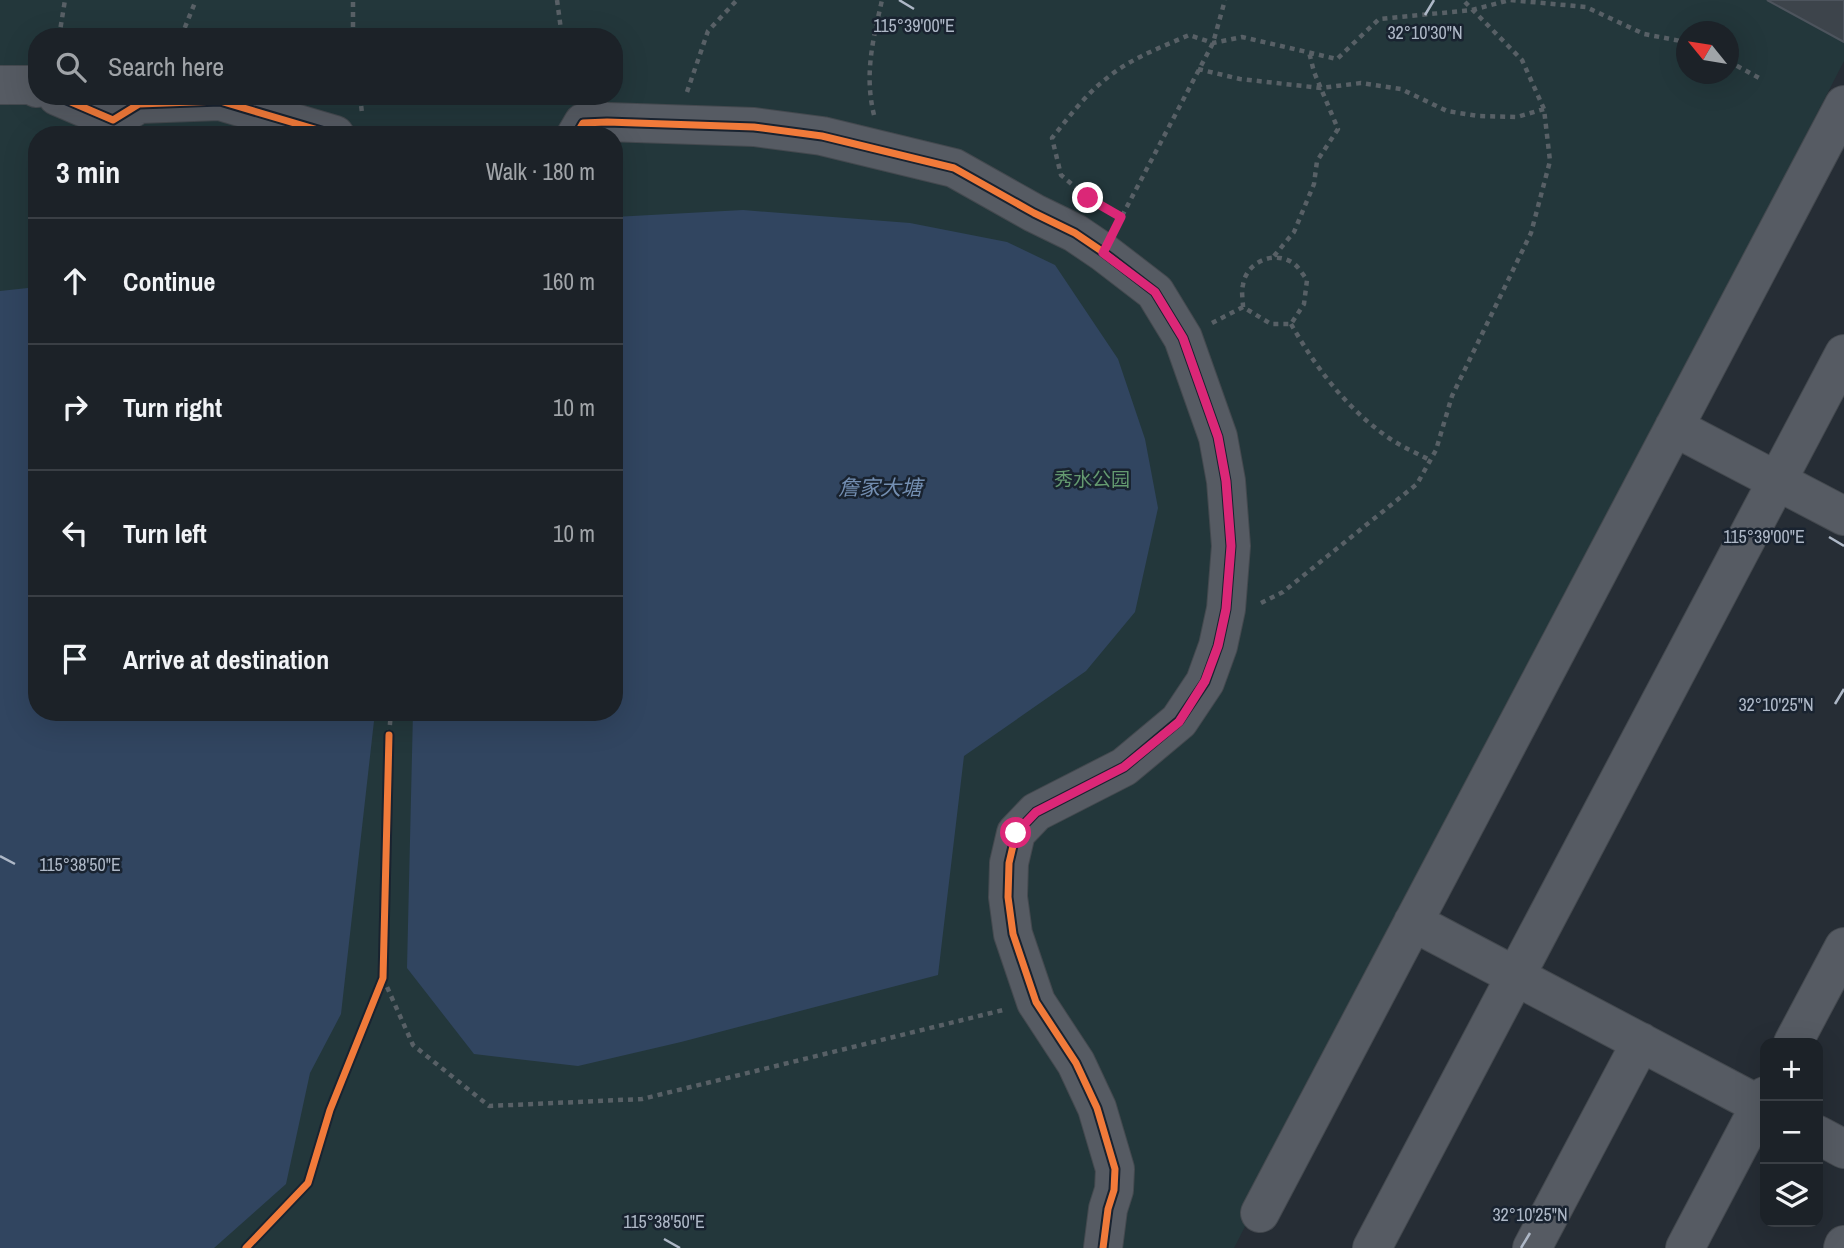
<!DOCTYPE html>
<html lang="en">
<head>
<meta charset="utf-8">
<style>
	body { margin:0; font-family:"Archivo Narrow","Noto Sans SC",sans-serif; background:#292f34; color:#f1f3f6 }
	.controls { position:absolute; right:21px; bottom:21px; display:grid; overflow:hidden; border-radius:14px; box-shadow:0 7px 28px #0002 }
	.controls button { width:63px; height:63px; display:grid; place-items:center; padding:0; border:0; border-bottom:2px solid #3a3f45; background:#1c2228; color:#f1f3f6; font:35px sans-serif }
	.compass { position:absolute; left:1676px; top:21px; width:63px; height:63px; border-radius:50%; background:#1c2228; box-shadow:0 7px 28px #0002; rotate:300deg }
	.stop { position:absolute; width:21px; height:21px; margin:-16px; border:5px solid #db2777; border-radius:50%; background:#fff }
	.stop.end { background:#db2777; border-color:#fff; box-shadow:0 2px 7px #0008 }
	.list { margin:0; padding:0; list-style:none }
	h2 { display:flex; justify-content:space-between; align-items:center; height:91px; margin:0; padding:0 28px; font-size:30px }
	h2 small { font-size:23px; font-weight:400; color:#a0a4a8 }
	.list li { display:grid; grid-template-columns:46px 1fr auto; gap:21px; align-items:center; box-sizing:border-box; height:126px; padding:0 28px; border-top:2px solid #3a3f45 }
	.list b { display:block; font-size:26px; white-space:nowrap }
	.list em { font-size:23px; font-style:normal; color:#a0a4a8 }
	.icon { flex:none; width:38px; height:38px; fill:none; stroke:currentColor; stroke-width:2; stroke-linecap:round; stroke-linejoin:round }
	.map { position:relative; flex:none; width:1844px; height:1248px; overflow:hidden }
	.search { position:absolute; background:#1c2228; box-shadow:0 7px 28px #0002; left:28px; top:28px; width:595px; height:77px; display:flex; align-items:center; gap:18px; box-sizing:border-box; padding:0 24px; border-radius:28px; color:#a0a4a8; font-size:26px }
	.panel { position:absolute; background:#1c2228; box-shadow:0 7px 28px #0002; left:28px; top:126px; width:595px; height:595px; border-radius:28px }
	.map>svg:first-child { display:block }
	.green { fill:#23373b; fill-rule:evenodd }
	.water { fill:#314560 }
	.building { fill:#3d444b; stroke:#4d545d; stroke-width:2 }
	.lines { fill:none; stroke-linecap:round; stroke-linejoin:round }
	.minor-casing { stroke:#44494f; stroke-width:40 }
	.path { stroke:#586066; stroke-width:4.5; stroke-dasharray:5 5; stroke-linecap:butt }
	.minor { stroke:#565b63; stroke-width:38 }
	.cycleway-casing { stroke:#192330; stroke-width:11 }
	.cycleway { stroke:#f17a3a; stroke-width:7 }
	.route { stroke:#db2777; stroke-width:9 }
	.ticks { fill:none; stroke:#aeb8c7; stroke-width:2.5 }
	.labels { text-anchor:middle; stroke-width:5; stroke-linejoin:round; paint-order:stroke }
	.park-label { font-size:19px; fill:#649a70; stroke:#192330 }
	.water-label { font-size:21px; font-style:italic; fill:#748fb2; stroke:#192330 }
	.ticks-label { font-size:18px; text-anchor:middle; fill:#aeb8c7; stroke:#192330; stroke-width:5; stroke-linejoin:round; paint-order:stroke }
</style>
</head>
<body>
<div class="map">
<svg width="1844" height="1248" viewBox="0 0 1844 1248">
	<rect width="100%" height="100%" fill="#262d35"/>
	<!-- green -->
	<path class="green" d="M0,0H1767L1844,42V61L1234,1248H0ZM1686,32H1728V74H1686ZM37,37H614V96H37ZM37,135H614V712H37Z"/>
	<!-- water -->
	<path class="water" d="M743,210L910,223L1007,242L1055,265L1118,359L1145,439L1158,508L1135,612L1086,671L964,756L938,975L681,1042L578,1066L474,1054L407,968L413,712H614V217Z
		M37,287V712H375L341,1014L310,1073L286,1184L214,1248H0V291Z"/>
	<!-- building -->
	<path class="building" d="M1767,0H1844V42Z"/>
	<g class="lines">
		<!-- minor casing -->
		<g class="minor-casing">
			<path id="minor" d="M0,85H31L37,88
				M57,96L113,120L139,104L220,101L335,135
				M576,135L583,123L607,122L754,127L822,136L954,168L1034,213L1075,233L1103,252L1155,292L1183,338L1218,437L1226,481L1231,546L1226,609L1218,646L1205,682L1179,721L1124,767L1036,812L1016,833L1009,863L1008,897L1013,934L1036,1002L1076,1063L1097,1108L1115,1169L1114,1190L1108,1209L1103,1248
				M1674,427L1844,516
				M1413,922L1765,1108
				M1793,1043L1844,947
				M1818,1135L1844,1149
				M1260,1213L1844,105
				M1372,1248L1844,354
				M1532,1248L1641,1042
				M1685,1248L1765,1096
				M1843,1248L1844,1245"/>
		</g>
		<!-- path -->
		<path class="path" d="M557,0L562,37
			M59,37L65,0
			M181,37L196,0
			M353,37V0
			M1728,61L1761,79
			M1198,69L1240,79L1321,88L1361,83L1401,89L1447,111L1478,116L1517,117L1544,109
			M687,92L708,31L737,0
			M360,96L362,113
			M874,115C864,74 873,40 882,0
			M1122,216L1213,43L1225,0
			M1121,217L1088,198L1061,175L1052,138C1069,117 1085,95 1107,78C1131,58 1162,47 1189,35L1213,43L1242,37L1337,59L1379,19L1472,10L1510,0L1586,7L1644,34L1686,42
			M1274,256L1294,232L1314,184L1317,161L1338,129L1314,72L1309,52
			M1212,323L1243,307L1271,324H1291L1304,304L1307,280C1303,275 1299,267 1293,263C1274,250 1246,262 1243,285C1241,292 1243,300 1243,307
			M1291,324C1315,366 1343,404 1382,433C1396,444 1414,452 1430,460
			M1261,603L1283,592L1417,484L1436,450L1452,396L1531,233L1550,161L1544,109L1522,60L1463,0
			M389,735L391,712
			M383,978L413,1045L489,1106L642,1099L1003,1010"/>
		<!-- minor -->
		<use href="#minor" class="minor"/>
		<!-- cycleway casing -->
		<g class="cycleway-casing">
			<path id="cycleway" d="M57,96L113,120L139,104L220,101L335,135
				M576,135L583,123L607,122L754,127L822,136L954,168L1034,213L1075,233L1103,252L1155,292L1183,338L1218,437L1226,481L1231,546L1226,609L1218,646L1205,682L1179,721L1124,767L1036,812L1016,833L1009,863L1008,897L1013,934L1036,1002L1076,1063L1097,1108L1115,1169L1114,1190L1108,1209L1103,1248
				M246,1248L308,1183L330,1110L383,978L389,735"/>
		</g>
		<!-- cycleway -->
		<use href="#cycleway" class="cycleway"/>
	</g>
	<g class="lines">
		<!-- route -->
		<path class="route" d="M1016,833L1036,812L1124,767L1179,722L1205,681L1218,646L1226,609L1231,546L1226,481L1218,437L1183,338L1155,292L1103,253L1121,217L1088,198"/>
	</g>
	<!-- ticks -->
	<path class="ticks" d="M899,0L914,9M1425,15L1434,0M1829,537L1844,546M1835,704L1844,689M0,856L15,864M664,1239L680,1248M1521,1248L1530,1233"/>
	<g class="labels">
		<!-- park labels -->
		<g class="park-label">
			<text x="1092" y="486">秀水公园</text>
		</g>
		<!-- water labels -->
		<g class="water-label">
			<text x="880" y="495">詹家大塘</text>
		</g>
	</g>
	<g class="ticks-label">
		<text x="914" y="32">115°39'00"E</text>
		<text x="1425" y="39">32°10'30"N</text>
		<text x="1764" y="543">115°39'00"E</text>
		<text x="1776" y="711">32°10'25"N</text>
		<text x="80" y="871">115°38'50"E</text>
		<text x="1530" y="1221">32°10'25"N</text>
		<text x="664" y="1228">115°38'50"E</text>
	</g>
</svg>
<div class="controls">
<button>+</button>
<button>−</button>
<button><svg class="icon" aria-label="layers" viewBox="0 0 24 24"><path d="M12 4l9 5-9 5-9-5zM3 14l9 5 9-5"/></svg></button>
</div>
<svg class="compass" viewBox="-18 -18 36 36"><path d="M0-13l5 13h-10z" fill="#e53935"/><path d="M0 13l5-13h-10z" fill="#a0a4a8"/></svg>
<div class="stop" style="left:1016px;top:833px"></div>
<div class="stop end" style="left:1088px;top:198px"></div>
<div class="search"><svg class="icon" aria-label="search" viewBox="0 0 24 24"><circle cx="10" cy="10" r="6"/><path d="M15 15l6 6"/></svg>Search here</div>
<section class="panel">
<h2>3 min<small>Walk · 180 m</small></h2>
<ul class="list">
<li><svg class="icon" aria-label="ahead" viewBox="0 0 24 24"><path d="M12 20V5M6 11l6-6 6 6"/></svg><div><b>Continue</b></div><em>160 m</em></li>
<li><svg class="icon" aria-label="right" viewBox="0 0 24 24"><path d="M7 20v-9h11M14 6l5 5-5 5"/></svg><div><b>Turn right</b></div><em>10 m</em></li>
<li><svg class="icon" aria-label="left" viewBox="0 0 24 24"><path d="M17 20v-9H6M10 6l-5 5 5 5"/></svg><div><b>Turn left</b></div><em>10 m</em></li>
<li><svg class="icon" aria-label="arrive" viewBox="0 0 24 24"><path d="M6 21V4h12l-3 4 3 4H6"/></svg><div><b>Arrive at destination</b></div></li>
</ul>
</section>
</div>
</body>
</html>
